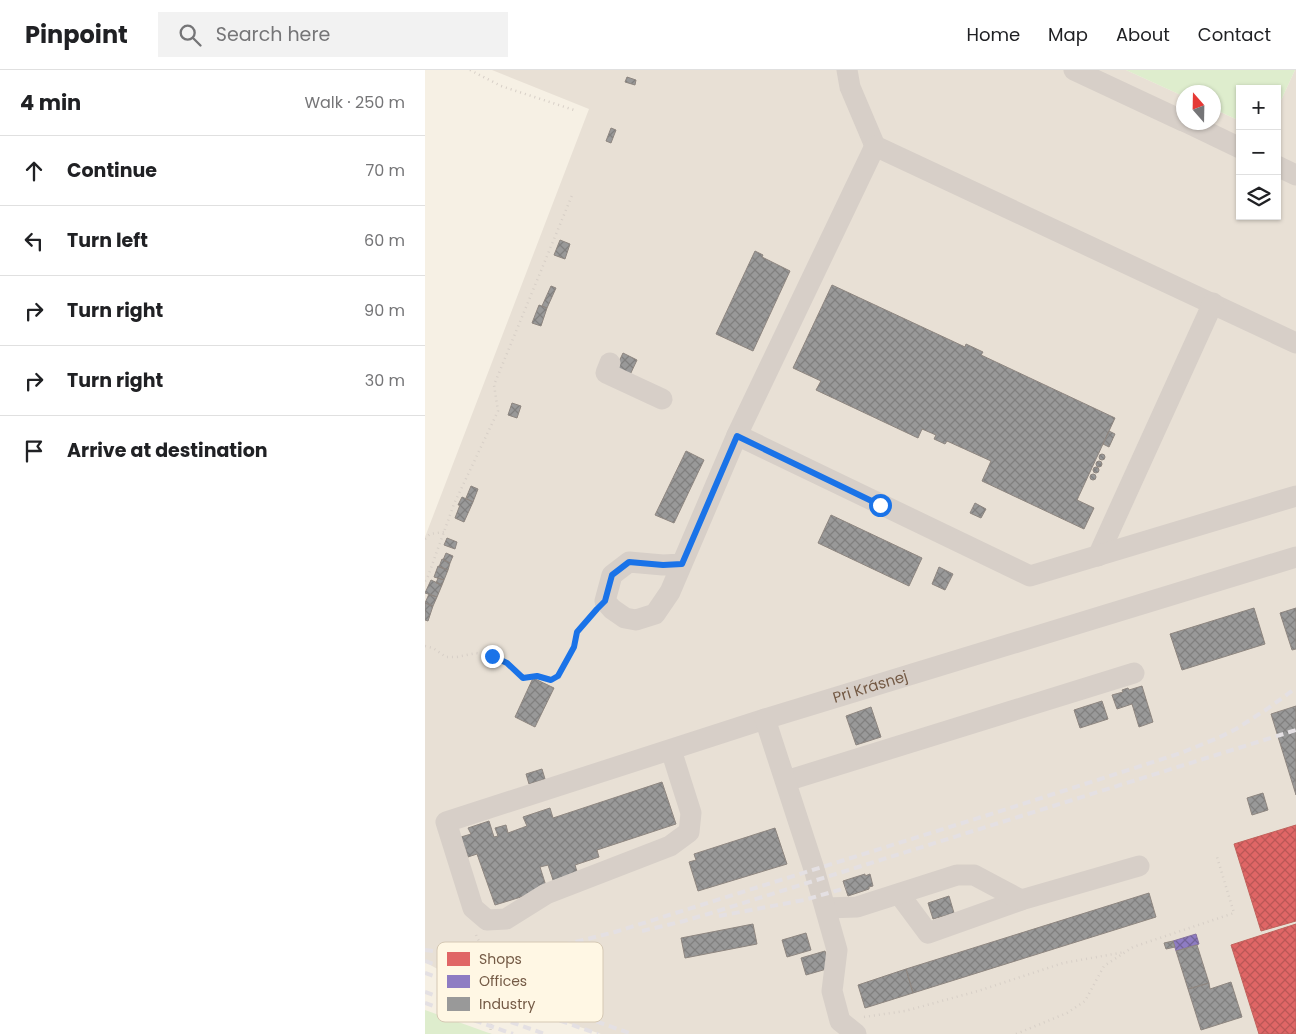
<!DOCTYPE html>
<html lang="en">
<head>
<meta charset="utf-8">
<style>
	body { margin:0; font-family:Poppins,sans-serif; background:#f2f2f2; color:#202124 }
	.controls { position:absolute; right:15px; top:15px; display:grid; overflow:hidden; border-radius:0px; box-shadow:0 1px 4px #0004 }
	.controls button { width:45px; height:45px; display:grid; place-items:center; padding:0; border:0; border-bottom:1px solid #e0e0e0; background:#fff; color:#202124; font:25px sans-serif }
	.compass { position:absolute; left:751px; top:15px; width:45px; height:45px; border-radius:50%; background:#fff; box-shadow:0 1px 4px #0004; rotate:340deg }
	.stop { position:absolute; width:15px; height:15px; margin:-11px; border:4px solid #1a73e8; border-radius:50%; background:#fff }
	.stop.end { background:#1a73e8; border-color:#fff; box-shadow:0 1px 5px #0008 }
	.list { margin:0; padding:0; list-style:none }
	h2 { display:flex; justify-content:space-between; align-items:center; height:65px; margin:0; padding:0 20px; font-size:21px }
	h2 small { font-size:16px; font-weight:400; color:#757577 }
	.list li { display:grid; grid-template-columns:32px 1fr auto; gap:15px; align-items:center; box-sizing:border-box; height:70px; padding:0 20px; border-top:1px solid #e0e0e0 }
	.list b { display:block; font-size:19px; white-space:nowrap }
	.list em { font-size:16px; font-style:normal; color:#757577 }
	.icon { flex:none; width:28px; height:28px; fill:none; stroke:currentColor; stroke-width:2; stroke-linecap:round; stroke-linejoin:round }
	.map { position:relative; flex:none; width:871px; height:964px; overflow:hidden }
	header { display:flex; align-items:center; gap:30px; box-sizing:border-box; height:70px; padding:0 25px; background:#fff; border-bottom:1px solid #e0e0e0 }
	header strong { font-size:24px }
	nav { display:flex; gap:28px; margin-inline-start:auto; font-size:18px }
	.search { width:350px; height:45px; background:#f2f2f2; display:flex; align-items:center; gap:12px; box-sizing:border-box; padding:0 18px; border-radius:0px; color:#757577; font-size:19px }
	main { display:flex }
	aside { flex:1; background:#fff }
	.map>svg:first-child { display:block }
	.industrial { fill:#e8e0d5 }
	.grass { fill:#deedcd }
	.shops { fill:url(#shops-cross-hatch); stroke:#c0625c }
	.offices { fill:url(#offices-cross-hatch); stroke:#86729d }
	.industry { fill:url(#industry-cross-hatch); stroke:#8e8680 }
	.lines { fill:none; stroke-linecap:round; stroke-linejoin:round }
	.path { stroke:#d7cfc7; stroke-width:2.5; stroke-dasharray:1 4; stroke-linecap:butt }
	.minor { stroke:#d7cfc8; stroke-width:21 }
	.rail { stroke:#e4e0e3; stroke-width:4; stroke-dasharray:8 5; stroke-linecap:butt }
	.route { stroke:#1a73e8; stroke-width:6 }
	.labels { text-anchor:middle; stroke-width:5; stroke-linejoin:round; paint-order:stroke }
	.street-label { font-size:15px; fill:#745a45; stroke:#fff7e4 }
	.key { fill:#fff7e4; stroke:#d5c8b4; stroke-width:1 }
	.key-label { font-size:14px; fill:#745a45 }
</style>
</head>
<body>
<header>
<strong>Pinpoint</strong>
<div class="search"><svg class="icon" aria-label="search" viewBox="0 0 24 24"><circle cx="10" cy="10" r="6"/><path d="M15 15l6 6"/></svg>Search here</div>
<nav><a>Home</a><a>Map</a><a>About</a><a>Contact</a></nav>
</header>
<main>
<aside>
<h2>4 min<small>Walk · 250 m</small></h2>
<ul class="list">
<li><svg class="icon" aria-label="ahead" viewBox="0 0 24 24"><path d="M12 20V5M6 11l6-6 6 6"/></svg><div><b>Continue</b></div><em>70 m</em></li>
<li><svg class="icon" aria-label="left" viewBox="0 0 24 24"><path d="M17 20v-9H6M10 6l-5 5 5 5"/></svg><div><b>Turn left</b></div><em>60 m</em></li>
<li><svg class="icon" aria-label="right" viewBox="0 0 24 24"><path d="M7 20v-9h11M14 6l5 5-5 5"/></svg><div><b>Turn right</b></div><em>90 m</em></li>
<li><svg class="icon" aria-label="right" viewBox="0 0 24 24"><path d="M7 20v-9h11M14 6l5 5-5 5"/></svg><div><b>Turn right</b></div><em>30 m</em></li>
<li><svg class="icon" aria-label="arrive" viewBox="0 0 24 24"><path d="M6 21V4h12l-3 4 3 4H6"/></svg><div><b>Arrive at destination</b></div></li>
</ul>
</aside>
<div class="map">
<svg width="871" height="964" viewBox="0 0 871 964">
	<defs>
		<pattern id="shops-cross-hatch" width="8" height="8" patternUnits="userSpaceOnUse" patternTransform="scale(1.25)"><rect width="8" height="8" fill="#e06666"/><path d="M0 0l8 8M0 8l8-8" fill="none" stroke="#ba5756"/></pattern>
		<pattern id="offices-cross-hatch" width="8" height="8" patternUnits="userSpaceOnUse" patternTransform="scale(1.25)"><rect width="8" height="8" fill="#8e7cc3"/><path d="M0 0l8 8M0 8l8-8" fill="none" stroke="#736498"/></pattern>
		<pattern id="industry-cross-hatch" width="8" height="8" patternUnits="userSpaceOnUse" patternTransform="scale(1.25)"><rect width="8" height="8" fill="#999"/><path d="M0 0l8 8M0 8l8-8" fill="none" stroke="#81807f"/></pattern>
	</defs>
	<rect width="100%" height="100%" fill="#f6f0e4"/>
	<!-- industrial -->
	<path class="industrial" d="M67,0H701L758,26V52H788L789,39L815,51V146H852V39L870,0H871V964H176L61,926L0,892V467L164,39Z"/>
	<!-- grass -->
	<path class="grass" d="M701,0H870L852,39V19H815V51L789,39L788,22H758V26Z
		M0,940L61,962L67,964H0Z"/>
	<!-- shops -->
	<path class="shops" d="M871,755V851L836,861L809,774Z
		M871,854V964H834L806,875Z"/>
	<!-- offices -->
	<path class="offices" d="M771,864L774,874L751,881L748,871Z"/>
	<!-- industry -->
	<path class="industry" d="M202,7L211,10L210,15L200,12Z
		M186,58L191,60L186,73L181,71Z
		M135,170L145,174L140,189L129,185Z
		M330,181L338,185L337,187L365,201L328,281L291,264Z
		M407,215L540,277L541,274L558,282L556,285L690,348L652,430L669,438L659,459L557,411L566,391L522,371L520,374L509,369L511,365L497,359L493,368L391,320L396,311L368,298Z
		M126,216L131,218L122,238L117,236Z
		M114,235L122,238L116,256L107,253Z
		M198,283L212,290L204,307L190,300Z
		M87,333L96,336L92,348L83,345Z
		M684,361L690,364L684,377L678,374Z
		M261,381L279,390L249,453L230,445Z
		M674 387a3 3 0 1 1 6 0a3 3 0 1 1-6 0Z
		M671 394a3 3 0 1 1 6 0a3 3 0 1 1-6 0Z
		M668 400a3 3 0 1 1 6 0a3 3 0 1 1-6 0Z
		M665 407a3 3 0 1 1 6 0a3 3 0 1 1-6 0Z
		M46,416L53,419L48,432L41,428Z
		M37,427L48,432L39,452L30,448L35,435H33Z
		M550,433L561,439L556,448L545,443Z
		M406,445L497,488L484,516L393,473Z
		M22,468L32,472L30,479L19,475Z
		M21,483L28,486L25,493L18,490Z
		M17,489L25,493L23,500L14,497Z
		M13,496L23,500L19,510L9,507Z
		M514,497L528,504L520,520L507,514Z
		M13,508L19,510L17,515L11,513Z
		M6,510L17,515L12,527L0,523Z
		M4,524L12,527L8,536L0,533Z
		M0,533L8,536L3,551L0,550Z
		M829,538L840,574L757,600L745,564Z
		M871,538V579L867,580L855,543Z
		M108,608L129,618L110,657L90,647Z
		M717,616L728,652L714,657L707,634L692,639L687,625L698,622L697,620L703,618L704,620Z
		M677,631L683,649L655,658L649,640Z
		M871,636V725L846,644Z
		M446,637L456,667L431,675L421,646Z
		M117,699L120,709L104,714L101,704Z
		M237,712L251,754L172,780L174,787L150,795L154,808L130,816L123,795L115,797L122,819L70,835L52,784L43,787L36,767L46,764L43,758L64,751L69,767L73,766L70,758L81,755L83,763L102,756L98,747L125,738L128,748Z
		M838,723L843,740L827,745L822,728Z
		M350,758L362,794L273,821L264,792L271,790L269,784Z
		M440,804V806L445,804L448,816L444,817V819L423,826L418,811Z
		M724,823L731,847L488,923L481,899Z
		M524,826L529,843L508,849L503,833Z
		M328,854L332,874L260,888L256,868Z
		M381,863L386,880L362,887L357,870Z
		M748,871L750,877L741,879L739,873Z
		M772,875L784,913L763,919L751,881Z
		M400,881L405,898L381,905L376,888Z
		M481,899L488,923L440,938L433,915Z
		M806,912L817,947L776,960L763,919L784,913L785,919Z"/>
	<g class="lines">
		<!-- path -->
		<path class="path" d="M45,0L76,16L152,41
			M0,469L5,464L19,462
			M0,511L2,509L29,434L73,341L69,315L148,123
			M0,576L8,578L21,587H32L51,583L67,586L82,593L98,608L112,606L126,610L133,606L149,577L152,562L168,543
			M51,865L52,868L59,877C56,885 57,894 62,901C66,907 69,908 70,916L65,964
			M439,947L480,941L553,921L638,893L700,882
			M591,964L642,943L660,931L679,896L708,877L809,843L792,787"/>
		<!-- minor -->
		<g class="minor">
			<path d="M422,0L425,17L450,76"/>
			<path d="M649,0L758,51"/>
			<path d="M761,52L815,78"/>
			<path d="M852,96L871,105"/>
			<path d="M185,293L181,303L237,329"/>
			<path d="M312,365L450,76L871,273"/>
			<path d="M673,486L788,233"/>
			<path d="M257,494L238,495L204,492L187,505L180,531L187,539L200,548L211,550L230,544L245,522L312,365L605,506L871,426"/>
			<path d="M246,680L266,743L264,762L245,776L121,824L81,849L62,850L48,838L21,752L340,649"/>
			<path d="M361,711L709,603"/>
			<path d="M474,824L503,863L596,830"/>
			<path d="M401,838L432,837L532,805H549L596,830L714,796"/>
			<path id="s1" d="M431,964L415,951L407,921L412,880L389,799L340,649L871,487"/>
		</g>
		<!-- rail -->
		<path class="rail" d="M294,846L379,830L421,818
			M217,861L259,851L283,844L871,660
			M138,875L190,862L582,739L756,683L795,667L811,659L842,639L871,618
			M0,880C47,887 97,883 144,874
			M0,891L207,964
			M0,903L173,964
			M0,922L120,964
			M0,933L88,964"/>
	</g>
	<g class="lines">
		<!-- route -->
		<path class="route" d="M67,586L82,593L98,608L112,606L126,610L133,606L149,577L152,562L172,539L180,531L187,505L204,492L238,495L257,494L312,366L455,435"/>
	</g>
	<g class="labels">
		<!-- street labels -->
		<g class="street-label">
			<text dy="5" stroke="none"><textPath href="#s1" startOffset="445">Pri Krásnej</textPath></text>
		</g>
	</g>
	<!-- legend -->
	<rect x="12" y="872" width="166" height="80" rx="8" class="key"/>
	<rect x="22" y="882" width="23" height="14" fill="#e06666"/>
	<rect x="22" y="905" width="23" height="13" fill="#8e7cc3"/>
	<rect x="22" y="927" width="23" height="14" fill="#999"/>
	<g class="key-label">
		<text x="54" y="894">Shops</text>
		<text x="54" y="916">Offices</text>
		<text x="54" y="939">Industry</text>
	</g>
</svg>
<div class="controls">
<button>+</button>
<button>−</button>
<button><svg class="icon" aria-label="layers" viewBox="0 0 24 24"><path d="M12 4l9 5-9 5-9-5zM3 14l9 5 9-5"/></svg></button>
</div>
<svg class="compass" viewBox="-18 -18 36 36"><path d="M0-13l5 13h-10z" fill="#e53935"/><path d="M0 13l5-13h-10z" fill="#757577"/></svg>
<div class="stop" style="left:455px;top:435px"></div>
<div class="stop end" style="left:67px;top:586px"></div>
</div>
</main>
</body>
</html>
